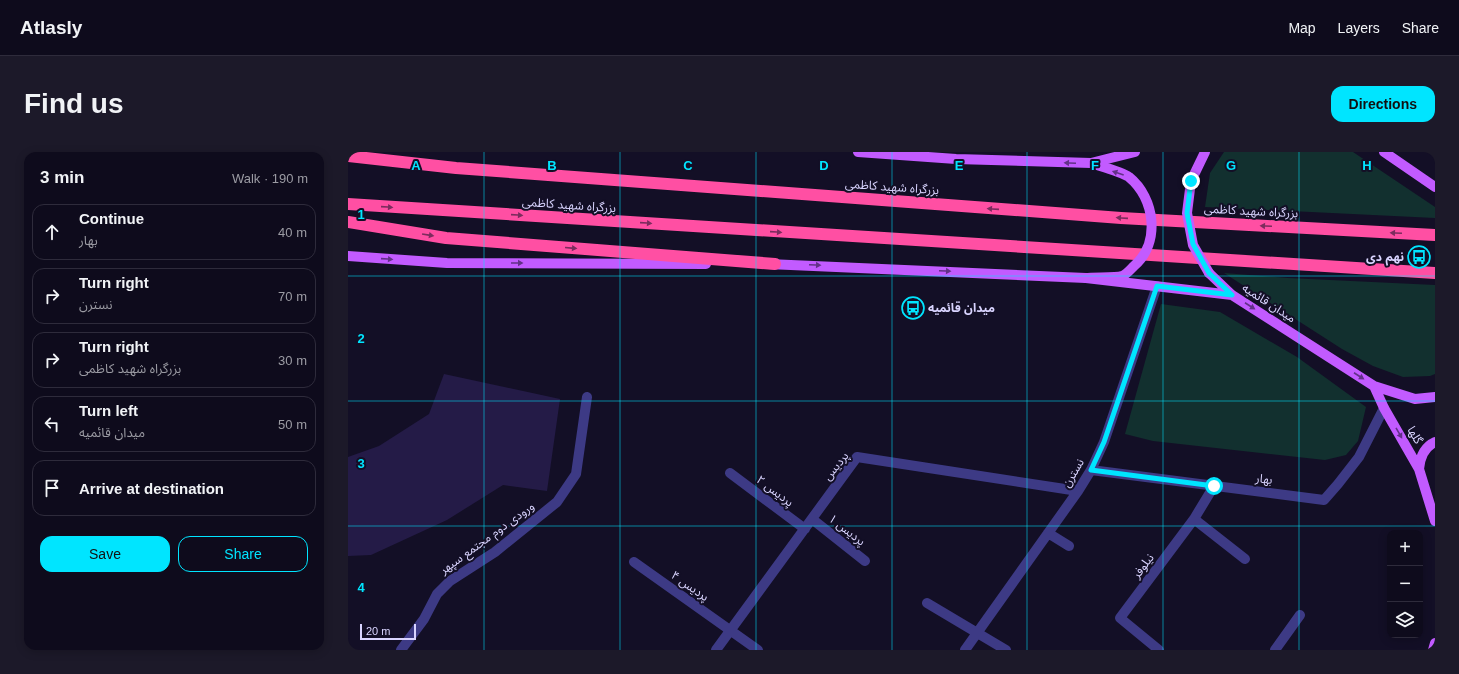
<!DOCTYPE html>
<html lang="en">
<head>
<meta charset="utf-8">
<style>
	body { margin:0; font-family:Helvetica,"Noto Sans Arabic",sans-serif; background:#1c1929; color:#f1f3f6 }
	.controls { position:absolute; right:12px; bottom:12px; display:grid; overflow:hidden; border-radius:8px; box-shadow:0 2px 10px #0003 }
	.controls button { width:36px; height:36px; display:grid; place-items:center; padding:0; border:0; border-bottom:1px solid #2e2b3b; background:#0e0b1c; color:#f1f3f6; font:20px sans-serif }
	.scale { position:absolute; left:12px; bottom:10px; width:56px; box-sizing:border-box; padding-left:4px; border:2px solid #d9d4ff; border-top:0; font-size:11px; line-height:14px; white-space:nowrap; color:#d9d4ff; -webkit-text-stroke:3px #130f26; paint-order:stroke }
	.stop { position:absolute; width:12px; height:12px; margin:-9px; border:3px solid #00e5ff; border-radius:50%; background:#fff }
	.stop.end { background:#00e5ff; border-color:#fff; box-shadow:0 1px 4px #0008 }
	.list { margin:0; padding:0; list-style:none }
	h2 { display:flex; justify-content:space-between; align-items:center; height:52px; margin:0; padding:0 16px; font-size:17px }
	h2 small { font-size:13px; font-weight:400; color:#9b9ba3 }
	.list li { display:grid; grid-template-columns:26px 1fr auto; gap:12px; align-items:center; box-sizing:border-box; height:56px; margin:0 8px 8px; padding:0 8px; border:1px solid #2e2b3b; border-radius:12px }
	.list b { display:block; font-size:15px; white-space:nowrap }
	.list p { margin:0; font-size:13px; white-space:nowrap; color:#9b9ba3 }
	.list em { font-size:13px; font-style:normal; color:#9b9ba3 }
	.actions { display:flex; gap:8px; padding:12px 16px }
	.actions a { flex:1; padding:9px 0; border:1px solid #00e5ff; border-radius:12px; text-align:center; font-size:14px; color:#00e5ff }
	.actions .main { background:#00e5ff; color:#111 }
	.icon { flex:none; width:22px; height:22px; fill:none; stroke:currentColor; stroke-width:2; stroke-linecap:round; stroke-linejoin:round }
	.map { position:relative; flex:none; width:1087px; height:498px; overflow:hidden; border-radius:12px }
	header { display:flex; align-items:center; gap:24px; box-sizing:border-box; height:56px; padding:0 20px; background:#0e0b1c; border-bottom:1px solid #2e2b3b }
	header strong { font-size:19px }
	nav { display:flex; gap:22px; margin-inline-start:auto; font-size:14px }
	.intro { display:flex; align-items:center; justify-content:space-between; box-sizing:border-box; height:96px; padding:0 24px }
	h1 { margin:0; font-size:28px }
	.button { padding:10px 18px; border-radius:12px; background:#00e5ff; color:#111; font-size:14px; font-weight:700 }
	main { display:flex; gap:24px; padding:0 24px }
	aside { flex:1; background:#0e0b1c; border-radius:12px; box-shadow:0 2px 10px #0003 }
	.map>svg:first-child { display:block }
	.green { fill:#12302f }
	.building { fill:#241b47 }
	.lines { fill:none; stroke-linecap:round; stroke-linejoin:round }
	.minor { stroke:#3d3a85; stroke-width:10 }
	.major { stroke:#c25bff; stroke-width:10 }
	.highway { stroke:#ff4fa3; stroke-width:12 }
	.major-bridge { stroke:#c25bff; stroke-width:10 }
	.oneway { fill:#623188 }
	.oneway2 { fill:#7d2c5e }
	.route { stroke:#00e5ff; stroke-width:5 }
	.grid { fill:none; stroke:#00e5ff; stroke-width:1; stroke-opacity:0.55 }
	.labels { text-anchor:middle; stroke-width:4; stroke-linejoin:round; paint-order:stroke }
	.street-label { font-size:12px; fill:#d9d4ff; stroke:#130f26 }
	.poi-label { font-size:12px; font-weight:bold; fill:#d9d4ff; stroke:#130f26; text-anchor:end }
	.grid-label { font-size:13px; text-anchor:middle; font-weight:bold; fill:#00e5ff; stroke:#130f26; stroke-width:4; stroke-linejoin:round; paint-order:stroke }
</style>
</head>
<body>
<header>
<strong>Atlasly</strong>
<nav><a>Map</a><a>Layers</a><a>Share</a></nav>
</header>
<div class="intro"><h1>Find us</h1><a class="button">Directions</a></div>
<main>
<aside>
<h2>3 min<small>Walk · 190 m</small></h2>
<ul class="list">
<li><svg class="icon" aria-label="ahead" viewBox="0 0 24 24"><path d="M12 20V5M6 11l6-6 6 6"/></svg><div><b>Continue</b><p>بهار</p></div><em>40 m</em></li>
<li><svg class="icon" aria-label="right" viewBox="0 0 24 24"><path d="M7 20v-9h11M14 6l5 5-5 5"/></svg><div><b>Turn right</b><p>نسترن</p></div><em>70 m</em></li>
<li><svg class="icon" aria-label="right" viewBox="0 0 24 24"><path d="M7 20v-9h11M14 6l5 5-5 5"/></svg><div><b>Turn right</b><p>بزرگراه شهید کاظمی</p></div><em>30 m</em></li>
<li><svg class="icon" aria-label="left" viewBox="0 0 24 24"><path d="M17 20v-9H6M10 6l-5 5 5 5"/></svg><div><b>Turn left</b><p>میدان قائمیه</p></div><em>50 m</em></li>
<li><svg class="icon" aria-label="arrive" viewBox="0 0 24 24"><path d="M6 21V4h12l-3 4 3 4H6"/></svg><div><b>Arrive at destination</b></div></li>
</ul>
<div class="actions"><a class="main">Save</a><a>Share</a></div>
</aside>
<div class="map">
<svg width="1087" height="498" viewBox="0 0 1087 498">
	<rect width="100%" height="100%" fill="#130f26"/>
	<!-- green -->
	<path class="green" d="M876,0H1005L1087,55V66L857,55L862,21Z
		M876,121L940,126L1087,133V222L1082,224L1055,225L1025,214L994,197Z
		M813,152L872,160L949,205L1018,255L1010,289L998,303L977,308L805,289L777,282Z"/>
	<!-- building -->
	<path class="building" d="M96,222L212,247L199,339L155,333L99,368L23,403L0,404V305L31,294L81,262Z"/>
	<g class="lines">
		<!-- minor -->
		<path class="minor" d="M743,318L976,348L990,332L1011,305L1036,256
			M382,321L457,377
			M464,367L517,409
			M846,367L897,407
			M700,381L721,394
			M286,410L410,498
			M579,451L658,498
			M53,498L76,467L89,442L102,429L147,400L209,350L228,322L239,245
			M368,498L509,305L730,339
			M617,498L730,339L743,318L756,290L809,134
			M811,498L772,466L846,367L866,334
			M927,498L952,463"/>
		<!-- major -->
		<path class="major" d="M510,0L608,7L743,11L787,0
			M1036,0L1087,35
			M0,104L99,111L358,112
			M420,112L738,126L884,143
			M861,121L884,143L1026,234L1067,247L1087,245
			M1026,234L1036,256L1071,317L1087,369
			M1071,317C1072,305 1076,295 1087,290
			M1085,498L1087,491"/>
		<!-- highway -->
		<path class="highway" d="M0,4L108,16L773,66L1087,83
			M0,52L1087,121
			M0,70L98,86L427,112"/>
		<!-- major-bridge -->
		<path class="major-bridge" d="M857,0L843,29L839,61L845,93L861,121
			M738,126C745,125 769,126 774,124C778,123 783,117 786,114C813,91 807,46 781,25C774,20 752,14 743,11"/>
	</g>
	<!-- one-way arrows -->
	<defs><path id="oneway-solid" d="M-6-.8H1V-3.2L6.5 0L1 3.2V.8H-6Z"/></defs>
	<g class="oneway">
		<use href="#oneway-solid" transform="translate(722 11) rotate(-178)"/>
		<use href="#oneway-solid" transform="translate(770 21) rotate(-161)"/>
		<use href="#oneway-solid" transform="translate(39 107) rotate(4)"/>
		<use href="#oneway-solid" transform="translate(169 111)"/>
		<use href="#oneway-solid" transform="translate(467 113) rotate(2)"/>
		<use href="#oneway-solid" transform="translate(597 119) rotate(3)"/>
		<use href="#oneway-solid" transform="translate(902 154) rotate(33)"/>
		<use href="#oneway-solid" transform="translate(1011 224) rotate(33)"/>
		<use href="#oneway-solid" transform="translate(1051 281) rotate(60)"/>
	</g>
	<g class="oneway2">
		<use href="#oneway-solid" transform="translate(39 55) rotate(4)"/>
		<use href="#oneway-solid" transform="translate(645 57) rotate(-176)"/>
		<use href="#oneway-solid" transform="translate(169 63) rotate(4)"/>
		<use href="#oneway-solid" transform="translate(774 66) rotate(-176)"/>
		<use href="#oneway-solid" transform="translate(298 71) rotate(4)"/>
		<use href="#oneway-solid" transform="translate(918 74) rotate(-177)"/>
		<use href="#oneway-solid" transform="translate(428 80) rotate(4)"/>
		<use href="#oneway-solid" transform="translate(1048 81) rotate(-177)"/>
		<use href="#oneway-solid" transform="translate(80 83) rotate(9)"/>
		<use href="#oneway-solid" transform="translate(223 96) rotate(5)"/>
	</g>
	<g class="lines">
		<!-- route -->
		<path class="route" d="M843,29L839,61L845,92L861,121L884,143L809,134L756,290L743,318L866,334"/>
	</g>
	<!-- grid -->
	<path class="grid" d="M136,0V498M272,0V498M408,0V498M544,0V498M679,0V498M815,0V498M951,0V498M0,124H1087M0,249H1087M0,374H1087"/>
	<!-- icons -->
	<defs>
		<g id="bus-ring" transform="scale(1.15)"><circle r="9.5" fill="#130f26" stroke="#00e5ff" stroke-width="1.5"/><path d="M-5-6H5V4H4V6H2V4H-2V6H-4V4H-5ZM-3.5-4V0h7V-4ZM-3.5 1.2v1.5H-2V1.2ZM2 1.2v1.5H3.5V1.2Z" fill="#00e5ff"/></g>
	</defs>
	<g fill-rule="evenodd">
		<use href="#bus-ring" x="1071" y="105"/>
		<use href="#bus-ring" x="565" y="156"/>
	</g>
	<g class="labels">
		<!-- street labels -->
		<g class="street-label">
			<text transform="translate(544 35) rotate(4)" y="4">بزرگراه شهید کاظمی</text>
			<text transform="translate(221 53) rotate(4)" y="4">بزرگراه شهید کاظمی</text>
			<text transform="translate(903 59) rotate(3)" y="4">بزرگراه شهید کاظمی</text>
			<text transform="translate(921 151) rotate(33)" y="4">میدان قائمیه</text>
			<text transform="translate(1067 283) rotate(60)" y="4">گلها</text>
			<text transform="translate(488 314) rotate(-51)" y="4">پردیس</text>
			<text transform="translate(725 321) rotate(-59)" y="4">نسترن</text>
			<text transform="translate(916 327) rotate(7)" y="4">بهار</text>
			<text transform="translate(427 339) rotate(37)" y="4">پردیس ۲</text>
			<text transform="translate(499 378) rotate(38)" y="4">پردیس ۱</text>
			<text transform="translate(139 386) rotate(-36)" y="4">ورودی دوم مجتمع سپهر</text>
			<text transform="translate(795 414) rotate(-53)" y="4">نیلوفر</text>
			<text transform="translate(342 434) rotate(35)" y="4">پردیس ۴</text>
		</g>
		<!-- poi labels -->
		<g class="poi-label">
			<text x="1056" y="109">نهم دی</text>
			<text x="580" y="160" text-anchor="start">میدان قائمیه</text>
		</g>
	</g>
	<g class="grid-label">
		<text x="68" y="18">A</text>
		<text x="204" y="18">B</text>
		<text x="340" y="18">C</text>
		<text x="476" y="18">D</text>
		<text x="611" y="18">E</text>
		<text x="747" y="18">F</text>
		<text x="883" y="18">G</text>
		<text x="1019" y="18">H</text>
		<text x="13" y="67">1</text>
		<text x="13" y="191">2</text>
		<text x="13" y="316">3</text>
		<text x="13" y="440">4</text>
	</g>
</svg>
<div class="controls">
<button>+</button>
<button>−</button>
<button><svg class="icon" aria-label="layers" viewBox="0 0 24 24"><path d="M12 4l9 5-9 5-9-5zM3 14l9 5 9-5"/></svg></button>
</div>
<div class="scale">20 m</div>
<div class="stop" style="left:866px;top:334px"></div>
<div class="stop end" style="left:843px;top:29px"></div>
</div>
</main>
</body>
</html>
